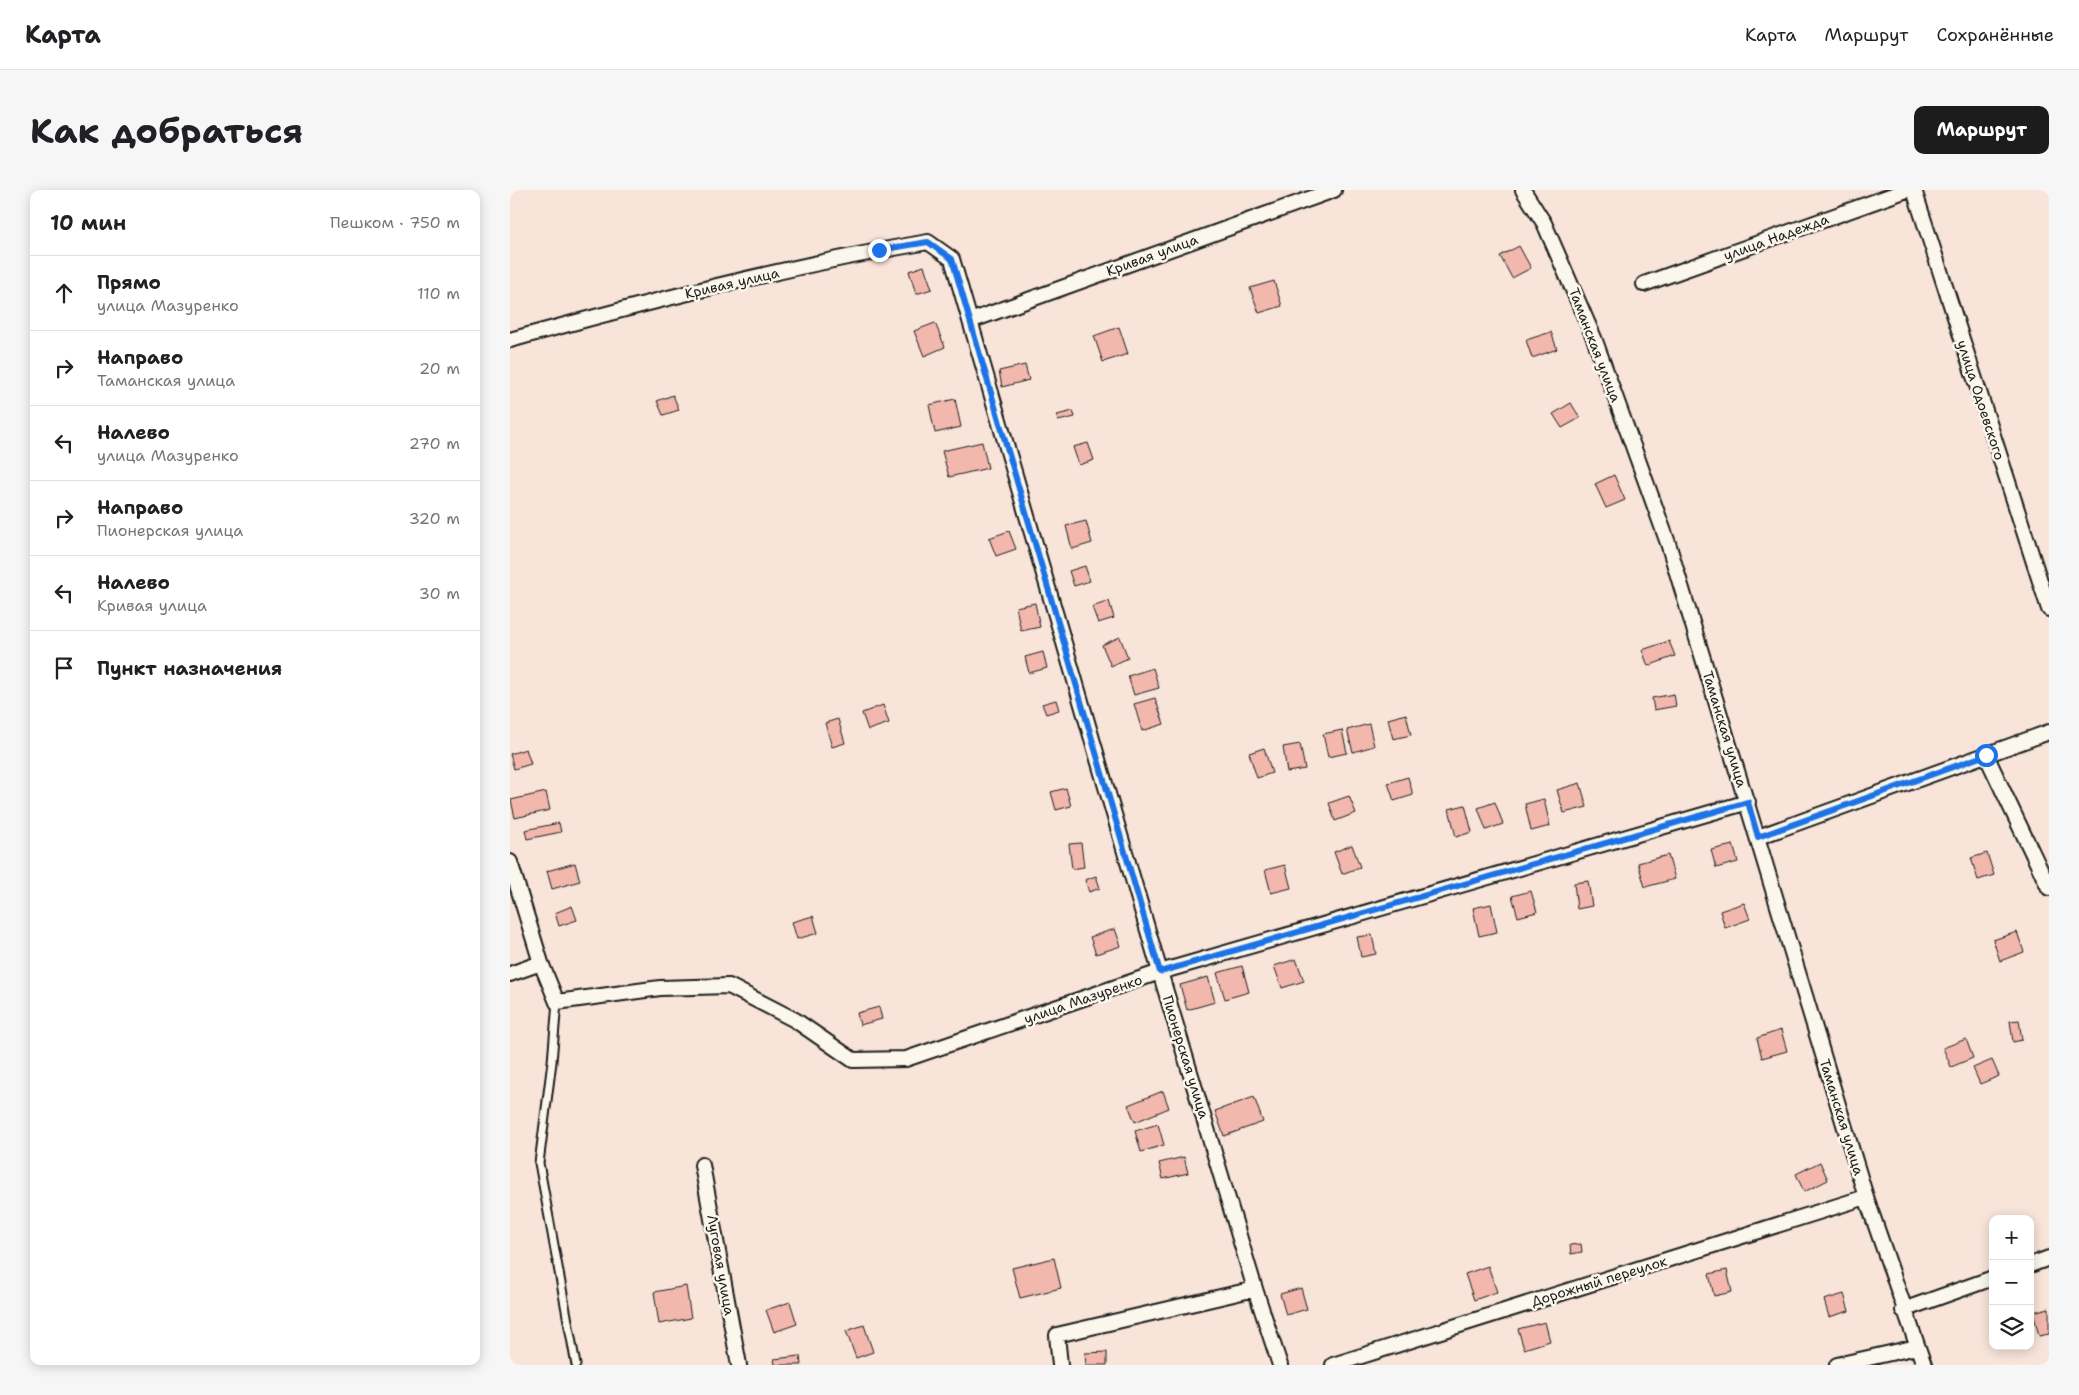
<!DOCTYPE html>
<html lang="ru">
<head>
<meta charset="utf-8">
<style>
	body { margin:0; font-family:"Shantell Sans",sans-serif; background:#f6f6f6; color:#202124 }
	.controls { position:absolute; right:15px; bottom:15px; display:grid; overflow:hidden; border-radius:10px; box-shadow:0 2px 12px #0003 }
	.controls button { width:45px; height:45px; display:grid; place-items:center; padding:0; border:0; border-bottom:1px solid #e0e0e0; background:#fff; color:#202124; font:25px sans-serif }
	.stop { position:absolute; width:15px; height:15px; margin:-11px; border:4px solid #1a73e8; border-radius:50%; background:#fff }
	.stop.end { background:#1a73e8; border-color:#fff; box-shadow:0 1px 5px #0008 }
	.list { margin:0; padding:0; list-style:none }
	h2 { display:flex; justify-content:space-between; align-items:center; height:65px; margin:0; padding:0 20px; font-size:21px }
	h2 small { font-size:16px; font-weight:400; color:#757577 }
	.list li { display:grid; grid-template-columns:32px 1fr auto; gap:15px; align-items:center; box-sizing:border-box; height:75px; padding:0 20px; border-top:1px solid #e0e0e0 }
	.list b { display:block; font-size:19px; white-space:nowrap }
	.list p { margin:0; font-size:16px; white-space:nowrap; color:#757577 }
	.list em { font-size:16px; font-style:normal; color:#757577 }
	.icon { flex:none; width:28px; height:28px; fill:none; stroke:currentColor; stroke-width:2; stroke-linecap:round; stroke-linejoin:round }
	.map { position:relative; flex:none; width:1539px; height:1175px; overflow:hidden; border-radius:10px }
	header { display:flex; align-items:center; gap:30px; box-sizing:border-box; height:70px; padding:0 25px; background:#fff; border-bottom:1px solid #e0e0e0 }
	header strong { font-size:24px }
	nav { display:flex; gap:28px; margin-inline-start:auto; font-size:18px }
	.intro { display:flex; align-items:center; justify-content:space-between; box-sizing:border-box; height:120px; padding:0 30px }
	h1 { margin:0; font-size:35px }
	.button { padding:12px 22px; border-radius:10px; background:#1c1c1c; color:#fff; font-size:18px; font-weight:700 }
	main { display:flex; gap:30px; padding:0 30px }
	aside { flex:1; background:#fff; border-radius:10px; box-shadow:0 2px 12px #0003 }
	.map>svg:first-child { display:block }
	.building { fill:#f2b7ad; stroke:#1c1c1c }
	.lines { fill:none; stroke-linecap:round; stroke-linejoin:round }
	.lane-casing { stroke:#1c1c1c; stroke-width:11 }
	.street-casing { stroke:#1c1c1c; stroke-width:18 }
	.lane { stroke:#fbf7ec; stroke-width:7 }
	.street { stroke:#fbf7ec; stroke-width:14 }
	.route { stroke:#1a73e8; stroke-width:6 }
	.labels { text-anchor:middle; stroke-width:5; stroke-linejoin:round; paint-order:stroke }
	.street-label { font-size:14px; fill:#1c1c1c; stroke:#fbf7ec }
</style>
</head>
<body>
<header>
<strong>Карта</strong>
<nav><a>Карта</a><a>Маршрут</a><a>Сохранённые</a></nav>
</header>
<div class="intro"><h1>Как добраться</h1><a class="button">Маршрут</a></div>
<main>
<aside>
<h2>10 мин<small>Пешком · 750 m</small></h2>
<ul class="list">
<li><svg class="icon" aria-label="ahead" viewBox="0 0 24 24"><path d="M12 20V5M6 11l6-6 6 6"/></svg><div><b>Прямо</b><p>улица Мазуренко</p></div><em>110 m</em></li>
<li><svg class="icon" aria-label="right" viewBox="0 0 24 24"><path d="M7 20v-9h11M14 6l5 5-5 5"/></svg><div><b>Направо</b><p>Таманская улица</p></div><em>20 m</em></li>
<li><svg class="icon" aria-label="left" viewBox="0 0 24 24"><path d="M17 20v-9H6M10 6l-5 5 5 5"/></svg><div><b>Налево</b><p>улица Мазуренко</p></div><em>270 m</em></li>
<li><svg class="icon" aria-label="right" viewBox="0 0 24 24"><path d="M7 20v-9h11M14 6l5 5-5 5"/></svg><div><b>Направо</b><p>Пионерская улица</p></div><em>320 m</em></li>
<li><svg class="icon" aria-label="left" viewBox="0 0 24 24"><path d="M17 20v-9H6M10 6l-5 5 5 5"/></svg><div><b>Налево</b><p>Кривая улица</p></div><em>30 m</em></li>
<li><svg class="icon" aria-label="arrive" viewBox="0 0 24 24"><path d="M6 21V4h12l-3 4 3 4H6"/></svg><div><b>Пункт назначения</b></div></li>
</ul>
</aside>
<div class="map">
<svg width="1539" height="1175" viewBox="0 0 1539 1175">
	<rect width="100%" height="100%" fill="#f8e4d9"/>
	<filter id="ink" filterUnits="userSpaceOnUse"><feTurbulence type="fractalNoise" baseFrequency=".02" numOctaves="2"/><feDisplacementMap in="SourceGraphic" scale="10" xChannelSelector="R" yChannelSelector="G"/><feConvolveMatrix kernelMatrix="1 2 1 2 8 2 1 2 1" color-interpolation-filters="sRGB"/></filter>
	<g filter="url(#ink)">
		<!-- building -->
		<path class="building" d="M1009,56L1021,78L1002,88L990,66Z
			M414,76L422,99L406,104L399,81Z
			M764,91L772,116L749,123L740,98Z
			M425,133L435,157L414,166L404,141Z
			M609,137L618,164L593,172L584,146Z
			M1041,142L1047,159L1022,168L1016,150Z
			M515,175L519,190L492,197L489,181Z
			M163,205L169,220L153,225L147,211Z
			M445,209L451,237L425,243L419,215Z
			M1061,213L1070,228L1052,238L1043,224Z
			M563,221L565,227L548,231L547,225Z
			M472,252L478,278L439,287L432,261Z
			M578,253L584,270L569,275L563,257Z
			M1104,285L1115,310L1096,318L1085,294Z
			M576,331L582,353L562,359L556,336Z
			M499,341L506,359L486,366L479,348Z
			M575,376L580,391L564,396L559,381Z
			M599,411L604,428L588,433L582,417Z
			M525,413L530,437L511,441L506,417Z
			M610,447L618,468L601,476L592,455Z
			M1159,451L1165,466L1138,476L1132,460Z
			M533,462L537,478L519,483L515,467Z
			M643,478L649,498L624,505L618,486Z
			M1164,504L1166,516L1144,520L1142,508Z
			M645,508L654,534L632,541L624,514Z
			M546,510L549,520L536,524L532,514Z
			M373,515L379,533L358,540L352,523Z
			M896,524L901,545L883,549L878,529Z
			M328,529L335,553L322,557L315,533Z
			M859,534L864,556L843,562L837,540Z
			M832,540L837,563L818,567L813,544Z
			M790,554L795,579L777,582L773,557Z
			M754,558L762,583L747,588L739,563Z
			M16,559L21,574L4,579L0,564Z
			M898,587L903,605L884,611L878,593Z
			M1070,593L1077,617L1054,623L1047,600Z
			M556,598L561,616L546,620L541,602Z
			M36,602L40,620L5,628L1,610Z
			M839,606L846,623L825,631L819,613Z
			M1034,609L1040,636L1021,641L1015,614Z
			M985,612L993,634L976,640L968,618Z
			M955,615L962,642L946,647L939,619Z
			M49,633L51,642L17,649L15,640Z
			M571,653L574,677L562,679L559,654Z
			M842,655L850,677L832,684L824,662Z
			M1223,655L1228,672L1206,678L1201,660Z
			M1477,663L1484,685L1468,690L1461,668Z
			M1158,665L1165,689L1135,697L1128,673Z
			M65,673L70,691L42,699L37,681Z
			M775,675L781,698L761,703L755,680Z
			M586,686L590,698L579,702L575,690Z
			M1078,691L1082,716L1067,719L1064,693Z
			M1021,701L1027,722L1008,727L1002,706Z
			M1234,713L1240,729L1215,738L1210,721Z
			M981,714L987,742L969,746L963,718Z
			M62,716L67,730L49,736L45,723Z
			M303,726L308,743L287,749L282,732Z
			M605,739L611,756L586,764L580,747Z
			M1507,742L1514,762L1490,771L1483,750Z
			M862,745L866,764L851,767L847,747Z
			M786,769L794,791L772,798L764,776Z
			M732,776L739,802L715,809L707,783Z
			M698,787L705,812L677,820L670,795Z
			M369,817L372,829L350,835L347,823Z
			M1509,830L1512,850L1503,852L1500,831Z
			M1271,840L1277,861L1252,868L1247,848Z
			M1456,849L1463,868L1441,877L1433,858Z
			M1482,870L1489,886L1470,894L1463,878Z
			M653,901L659,918L625,932L618,915Z
			M744,907L753,932L714,946L705,921Z
			M648,934L654,955L631,962L625,941Z
			M674,967L678,983L653,989L649,973Z
			M1310,972L1318,990L1294,1002L1286,984Z
			M1071,1054L1072,1062L1061,1064L1060,1055Z
			M544,1068L551,1098L510,1108L502,1078Z
			M978,1076L987,1102L964,1110L955,1084Z
			M1217,1080L1222,1102L1204,1106L1199,1084Z
			M176,1096L181,1128L149,1134L144,1102Z
			M791,1098L797,1119L776,1125L770,1104Z
			M1334,1104L1339,1121L1319,1127L1314,1110Z
			M280,1112L287,1134L264,1142L256,1120Z
			M1539,1118V1144L1529,1146L1523,1122Z
			M1035,1132L1040,1151L1014,1159L1008,1139Z
			M354,1135L363,1162L346,1168L336,1141Z
			M597,1162V1175H576L575,1163Z
			M290,1166L291,1175H265L264,1169Z"/>
		<g class="lines">
			<!-- lane casing -->
			<g class="lane-casing">
				<path id="lane" d="M47,812L42,872L29,973L66,1175"/>
			</g>
			<!-- street casing -->
			<g class="street-casing">
				<path id="street" d="M1013,0L1034,33L1084,148L1158,353L1356,1007L1414,1175
					M1404,0L1539,419
					M1134,94L1397,0
					M460,131L824,0
					M0,150C138,112 277,76 418,52L442,69L650,782L745,1099L770,1175
					M1476,565L1539,698
					M1248,647L1539,542
					M0,672L31,773
					M0,784L31,773L47,812L150,798L219,796L285,830L343,870L396,869L650,782L1238,612
					M192,975L229,1175
					M1520,1075L1539,1068
					M1393,1120L1483,1088
					M550,1175L547,1145L745,1099
					M823,1175L1356,1007
					M1327,1175L1407,1157"/>
			</g>
			<!-- lane -->
			<use href="#lane" class="lane"/>
			<!-- street -->
			<use href="#street" class="street"/>
		</g>
	</g>
	<g class="lines" filter="url(#ink)">
		<!-- route -->
		<path class="route" d="M369,60L418,52L442,69L650,782L1238,612L1248,647L1476,565"/>
	</g>
	<g class="labels">
		<!-- street labels -->
		<g class="street-label">
			<text transform="translate(1266 47) rotate(-20)" y="5">улица Надежда</text>
			<text transform="translate(642 65) rotate(-20)" y="5">Кривая улица</text>
			<text transform="translate(222 93) rotate(-13)" y="5">Кривая улица</text>
			<text transform="translate(1085 155) rotate(69)" y="5">Таманская улица</text>
			<text transform="translate(1471 210) rotate(72)" y="5">улица Одоевского</text>
			<text transform="translate(1215 539) rotate(73)" y="5">Таманская улица</text>
			<text transform="translate(573 809) rotate(-19)" y="5">улица Мазуренко</text>
			<text transform="translate(676 867) rotate(73)" y="5">Пионерская улица</text>
			<text transform="translate(1332 927) rotate(73)" y="5">Таманская улица</text>
			<text transform="translate(211 1075) rotate(80)" y="5">Луговая улица</text>
			<text transform="translate(1089 1091) rotate(-17)" y="5">Дорожный переулок</text>
		</g>
	</g>
</svg>
<div class="controls">
<button>+</button>
<button>−</button>
<button><svg class="icon" aria-label="layers" viewBox="0 0 24 24"><path d="M12 4l9 5-9 5-9-5zM3 14l9 5 9-5"/></svg></button>
</div>
<div class="stop" style="left:1476px;top:565px"></div>
<div class="stop end" style="left:369px;top:60px"></div>
</div>
</main>
</body>
</html>
